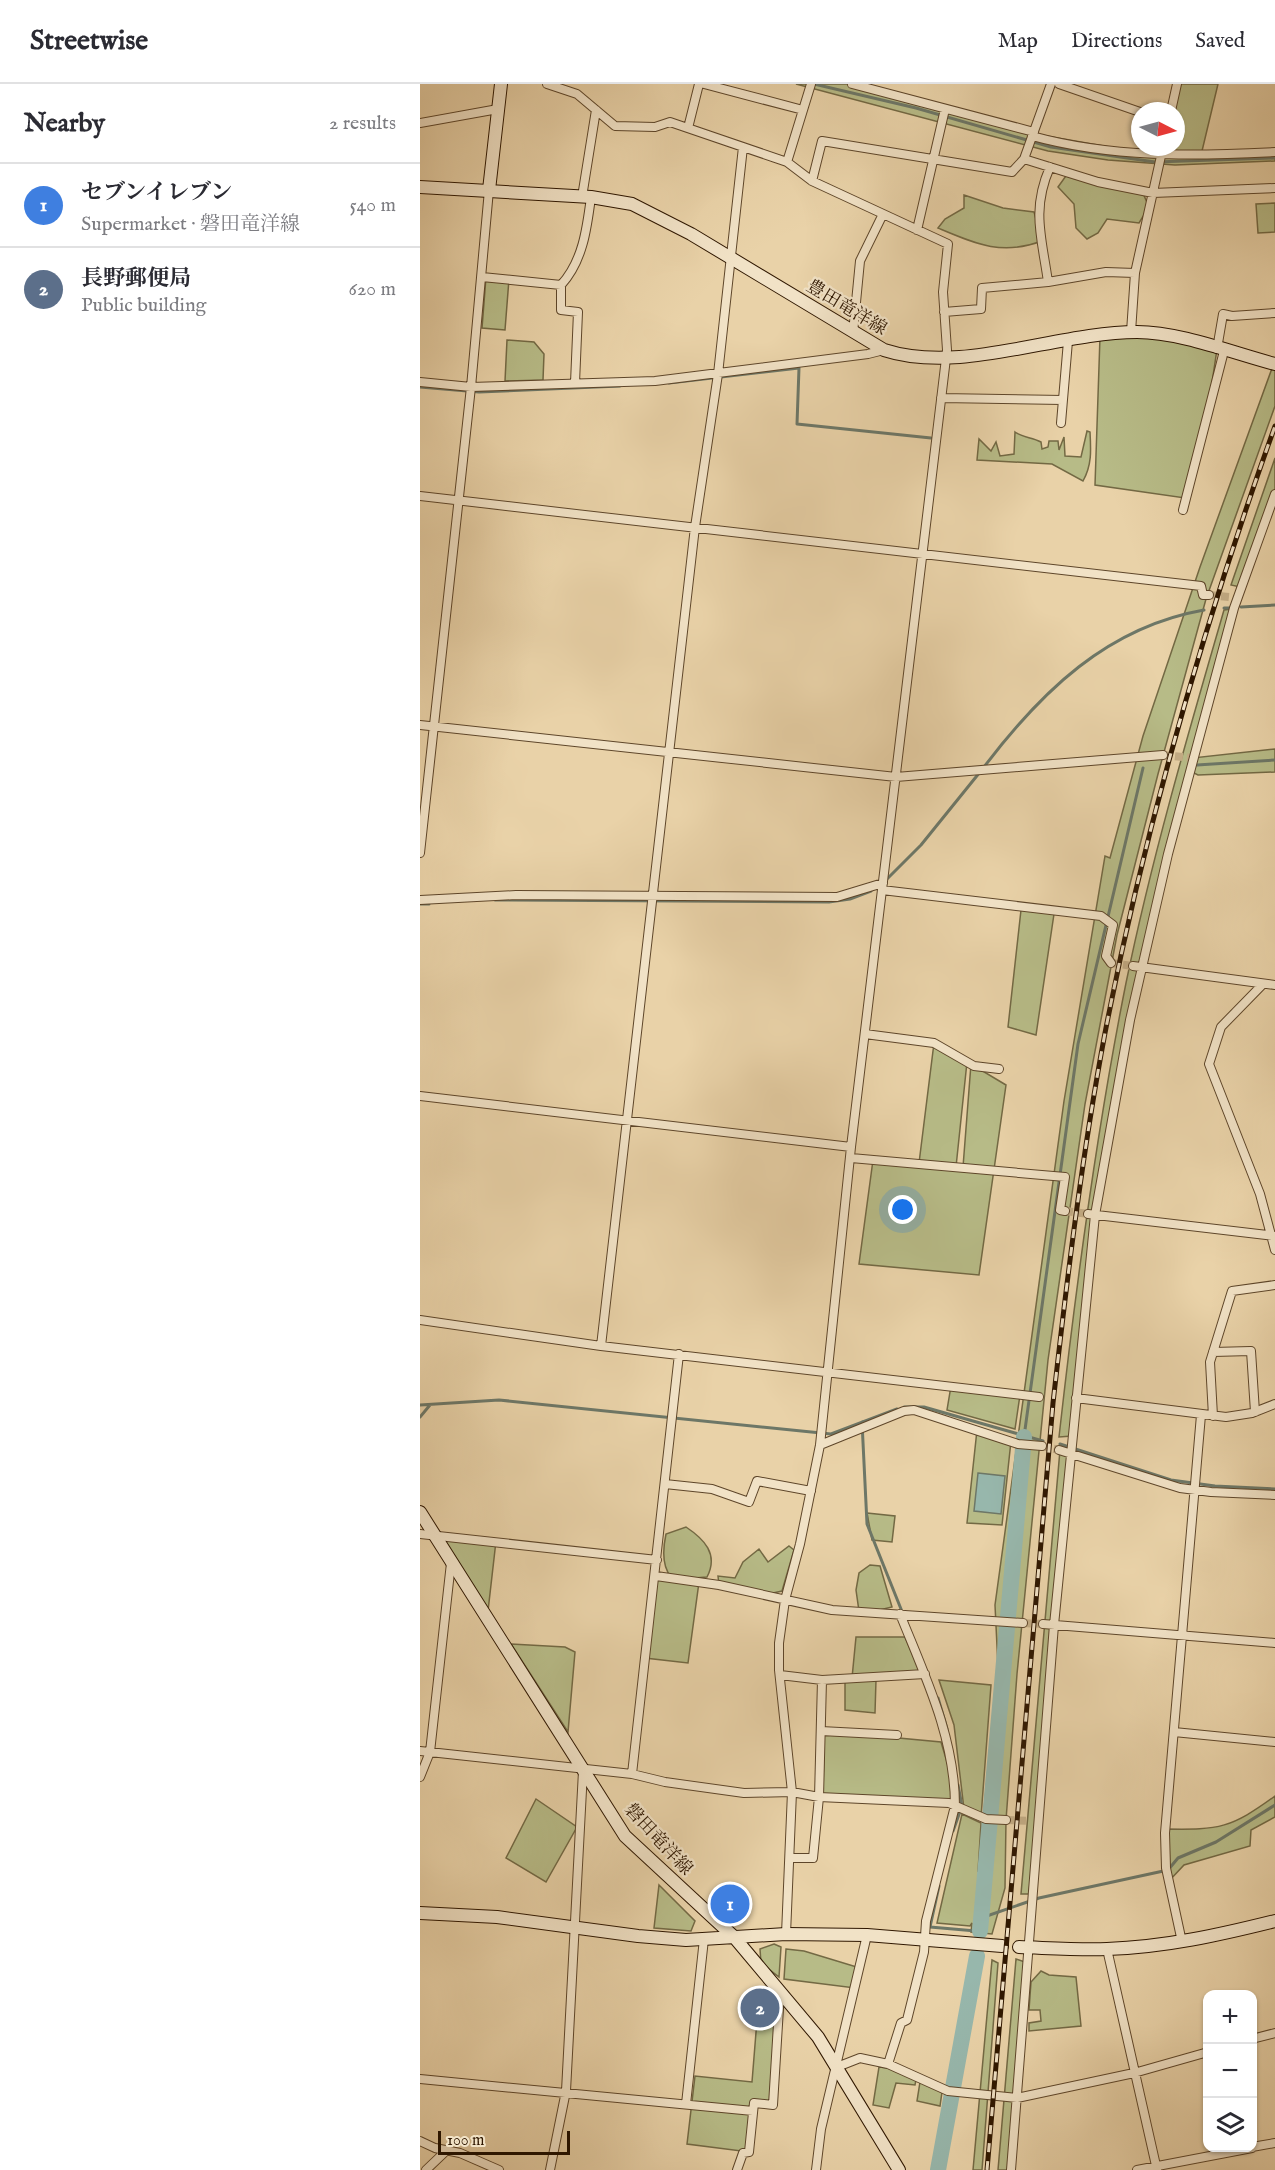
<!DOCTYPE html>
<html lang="en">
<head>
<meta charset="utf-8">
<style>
	body { margin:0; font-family:"IM FELL English","Noto Serif JP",serif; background:#f2f2f3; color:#2b2b33 }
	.controls { position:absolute; right:18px; bottom:18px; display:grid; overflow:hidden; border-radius:12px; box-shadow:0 2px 4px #0004 }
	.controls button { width:54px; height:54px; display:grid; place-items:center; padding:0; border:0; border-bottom:2px solid #e1e1e2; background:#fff; color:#2b2b33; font:30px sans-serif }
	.compass { position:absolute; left:711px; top:18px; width:54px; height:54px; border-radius:50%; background:#fff; box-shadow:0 2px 4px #0004; rotate:96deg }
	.scale { position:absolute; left:18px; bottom:15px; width:132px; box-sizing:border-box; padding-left:6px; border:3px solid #2f1700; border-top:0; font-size:16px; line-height:21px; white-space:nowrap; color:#2f1700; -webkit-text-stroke:4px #f1e2c6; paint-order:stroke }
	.you { position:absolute; left:483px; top:1126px; width:21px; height:21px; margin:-15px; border:4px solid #fff; border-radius:50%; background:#1a73e8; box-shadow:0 0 0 9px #1a73e833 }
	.badge { display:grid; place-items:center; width:39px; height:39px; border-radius:50%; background:#8f2418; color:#fff; font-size:20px; font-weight:700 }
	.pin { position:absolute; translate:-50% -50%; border:3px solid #fff; box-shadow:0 2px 6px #0006 }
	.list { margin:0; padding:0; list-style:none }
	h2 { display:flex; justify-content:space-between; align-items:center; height:78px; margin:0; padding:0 24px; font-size:26px }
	h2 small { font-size:20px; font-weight:400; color:#7c7c81 }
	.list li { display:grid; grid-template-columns:39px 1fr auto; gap:18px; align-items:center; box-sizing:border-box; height:84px; padding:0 24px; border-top:2px solid #e1e1e2 }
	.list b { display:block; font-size:22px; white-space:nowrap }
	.list p { margin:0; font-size:20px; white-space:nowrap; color:#7c7c81 }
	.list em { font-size:20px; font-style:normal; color:#7c7c81 }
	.icon { flex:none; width:33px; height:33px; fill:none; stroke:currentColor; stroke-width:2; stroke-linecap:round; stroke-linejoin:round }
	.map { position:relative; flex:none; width:855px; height:2086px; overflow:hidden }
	header { display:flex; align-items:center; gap:36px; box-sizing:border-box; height:84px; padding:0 30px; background:#fff; border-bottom:2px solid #e1e1e2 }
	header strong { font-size:28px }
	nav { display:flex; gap:33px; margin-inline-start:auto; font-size:21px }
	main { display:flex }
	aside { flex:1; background:#fff }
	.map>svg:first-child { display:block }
	.green { fill:#b7bb87; stroke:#736944; stroke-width:1.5 }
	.water { fill:#97b7ac; stroke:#6d7767; stroke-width:1.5 }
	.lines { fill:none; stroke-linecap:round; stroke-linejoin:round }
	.stream { stroke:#6d7767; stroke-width:3 }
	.river { stroke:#97b7ac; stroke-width:16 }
	.street-tunnel { stroke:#c4ad86; stroke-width:8; stroke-dasharray:8 4; stroke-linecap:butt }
	.street-casing { stroke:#5e462a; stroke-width:10 }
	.secondary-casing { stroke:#2f1700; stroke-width:14 }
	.street { stroke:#f1e2c6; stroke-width:8 }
	.secondary { stroke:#f1e2c6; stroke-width:12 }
	.rail-casing { stroke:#2f1700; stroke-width:5 }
	.rail { stroke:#f1e2c6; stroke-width:3; stroke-dasharray:9; stroke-linecap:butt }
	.labels { text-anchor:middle; stroke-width:4.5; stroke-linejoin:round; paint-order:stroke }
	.street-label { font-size:18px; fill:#2f1700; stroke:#f1e2c6 }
</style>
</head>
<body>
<header>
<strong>Streetwise</strong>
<nav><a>Map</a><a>Directions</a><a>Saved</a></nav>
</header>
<main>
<aside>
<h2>Nearby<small>2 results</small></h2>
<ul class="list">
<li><span class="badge" style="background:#3f7fe0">1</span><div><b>セブンイレブン</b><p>Supermarket · 磐田竜洋線</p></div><em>540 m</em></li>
<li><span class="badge" style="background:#5c6f8a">2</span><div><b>長野郵便局</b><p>Public building</p></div><em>620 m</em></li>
</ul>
</aside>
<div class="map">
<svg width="855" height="2086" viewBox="0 0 855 2086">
	<rect width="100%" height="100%" fill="#e9d2a8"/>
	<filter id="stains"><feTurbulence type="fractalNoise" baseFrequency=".00333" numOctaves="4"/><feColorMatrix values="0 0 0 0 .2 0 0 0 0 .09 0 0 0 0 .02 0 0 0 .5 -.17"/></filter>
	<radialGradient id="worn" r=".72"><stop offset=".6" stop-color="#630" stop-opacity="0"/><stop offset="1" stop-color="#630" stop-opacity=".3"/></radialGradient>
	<!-- green -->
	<path class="green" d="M376,0H432L615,50L741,72L743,63H756V27H753L760,0H798L782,67L855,68V77L755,81L688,76L628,67Z
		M648,89L722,107L729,123L719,139L687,135L678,149L667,155L656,144L654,120L638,103Z
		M544,111L583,124L614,128L622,157C582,172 556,160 518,144L525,135L544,124Z
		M855,119V148L838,149L836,120Z
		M66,193L89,195L85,246L62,244Z
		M720,248L797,265L786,339L765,414L675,401L680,253Z
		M87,256L114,258L124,270L123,296L85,297Z
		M855,276V322L786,515L738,690L697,851L665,1020L628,1276L597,1590L586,1736L585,1804L572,1850L551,1848L552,1839L550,1842L517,1839L542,1730L561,1739L558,1788L578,1583L575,1521L644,1017L685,772L690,774L723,652L780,483Z
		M667,347L670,348C671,366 672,381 663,397L632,380L557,376L559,355L571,367L576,358L580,372L594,370L595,348C603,354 612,353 621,358L622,365L628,363L629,357H638L639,366L644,353L645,372L661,373Z
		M855,374V410L820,503L811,501Z
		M812,525L773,674L855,665V688L778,691L770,687L737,814L675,1129L652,1352L639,1353C656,1201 676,1049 706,899C732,773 768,650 804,526Z
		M601,826L634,830L616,951L588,943Z
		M514,959L547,978L536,1083H543L551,980L586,1001L559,1191L439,1180L453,1076L499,1079Z
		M531,1302L600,1311L595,1345L527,1326Z
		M557,1346L591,1357L582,1441L547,1439Z
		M640,1366L650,1369L609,1810H601Z
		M447,1429L475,1432L472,1458L452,1456Z
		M266,1443C284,1455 299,1470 287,1493L261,1495L279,1498L268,1579L225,1574L236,1492L251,1493C241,1481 243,1464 246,1450Z
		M23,1456L76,1457L68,1527Z
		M369,1462L374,1466L362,1507L344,1511L299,1501L298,1492L315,1494L323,1478L339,1465L348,1478Z
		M450,1481L460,1482L472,1523L451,1528L439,1527L436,1506L439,1489Z
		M436,1553H485L501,1590L432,1594Z
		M91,1560L145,1563L155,1568L148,1648Z
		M456,1596L455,1629L425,1626V1598Z
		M519,1596L571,1601L561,1733L544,1725L534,1641Z
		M404,1647L521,1658L535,1705V1718L403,1714Z
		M855,1712V1733L831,1746L830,1762L764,1781L749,1797L746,1745C800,1746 811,1744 855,1712Z
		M116,1715L157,1743L126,1798L86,1774Z
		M239,1801L275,1837L271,1847L234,1844Z
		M354,1860L361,1863L359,1893L341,1879L340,1865Z
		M366,1865L384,1867L440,1884L435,1904L364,1895Z
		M596,1875L605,1878L590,2086H578Z
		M572,1876L578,1879L562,2086H553Z
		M621,1887L629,1891L656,1893L661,1942L609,1947V1939L621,1937L620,1926H609L611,1898Z
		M359,1935L353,2021L334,2019L329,2068L267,2060L275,1992L332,1998L337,1936Z
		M459,1983L468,1984L496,1996L495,2001L476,1999L469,2024L453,2021Z
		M500,1998L522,2008L520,2022L497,2017Z"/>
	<!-- water -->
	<path class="water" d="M558,1389L585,1392L581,1430L554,1427Z"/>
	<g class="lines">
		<!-- stream -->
		<path class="stream" d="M394,0L496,24L631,63L735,78L855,74
			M249,299L379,284L377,340L511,354
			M0,303L59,308L200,302
			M821,523L855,521
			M804,524H811
			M777,681L855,676
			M564,683C621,608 687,543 784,526
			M464,798L501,761L560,688
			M75,816L409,818L430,815L451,807
			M0,820H9
			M0,1321L79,1316L411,1350L477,1325
			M484,1323H504L623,1357
			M0,1333L10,1321
			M442,1338L447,1440L483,1530
			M604,1353L658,960L723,684
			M640,1360L751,1396L795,1402L855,1405
			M518,1614L527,1645
			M533,1747L542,1722L538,1701
			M519,1802L510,1843L556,1847L561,1834L619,1814L748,1786L758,1774L796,1758L855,1721"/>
		<!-- river -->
		<path class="river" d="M560,1847L604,1353
			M518,2086L557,1872"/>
		<!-- street-tunnel -->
		<path class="street-tunnel" d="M789,511L809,513
			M743,671L772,674
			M691,879L713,882
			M645,1127L668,1130
			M622,1362L639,1366
			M603,1539L623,1540
			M586,1736L610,1737"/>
		<!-- street casing -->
		<g class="street-casing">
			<path id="street" d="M127,0L157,10L195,42L235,43L250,38L367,78L392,97L528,160L523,208L527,266L431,1063L400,1361L380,1460L365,1516L359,1559V1586L372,1708L366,1850
				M284,0L383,26
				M432,0L614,48
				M639,0L720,28
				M751,27L757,0
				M0,39L78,25
				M268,44L279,0
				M612,52C692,74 773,72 855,68
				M604,75L678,98L733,109L855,104
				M367,78L391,0
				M392,97L402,57L592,88L604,75L631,0
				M162,113L176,26
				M497,146L525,25
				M62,193L141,201
				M628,198C622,154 611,126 630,83
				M524,228L561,225L562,204L628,198L686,188L715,189
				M711,248L715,189L743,63
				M433,249L440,177L463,130
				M797,265L803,230L812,232L855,229
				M0,298L51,303L235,297L448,270L464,266
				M155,299L158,228L141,226V201C163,177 167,144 171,113
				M521,314L643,316
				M641,339L648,257
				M0,412L781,502L783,511H789
				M763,426L804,267
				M0,641L476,693L743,671
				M0,769L51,303L69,106
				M462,806L681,832L693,841L686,872L691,879
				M0,816L96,811L417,813L463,799
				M713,882L855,901
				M843,900L801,943L789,980L840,1110L855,1166
				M445,950L514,959L554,982L579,985
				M0,1012L431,1063
				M431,1074L645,1093L640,1126L645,1127
				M668,1130L855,1152
				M0,1236L181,1262L619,1313
				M181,1262L275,443L298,290L323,63
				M793,1268L831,1267L835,1328
				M656,1314L806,1333L832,1329L855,1320
				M793,1332L790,1278L812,1207L855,1201
				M400,1361L484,1327L494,1326L598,1360L622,1362
				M639,1366L760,1404L791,1408L855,1411
				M245,1400L292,1405L329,1418L337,1397L391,1407
				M0,1450L237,1476
				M236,1492L299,1501L412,1526L603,1539
				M623,1540L855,1559
				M360,1591L402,1596L505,1590
				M401,1647L477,1651
				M754,1648L855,1658
				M0,1667L212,1690L245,1698L324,1709L372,1708L399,1713L529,1719L566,1735L586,1736
				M212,1690L259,1270
				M0,1693L10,1668L31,1479
				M370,1774H393L399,1713L402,1596
				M762,1858L746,1784L745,1749L781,1331
				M687,1865L737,2086
				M832,1955L855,1949
				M468,1980L481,1939L487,1936L504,1868L506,1837L535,1722C535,1654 505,1592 480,1530
				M417,1983L440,1974L468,1980L528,2007L597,2014L714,1989L788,1968
				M0,1995L333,2027
				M266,2020L284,1855
				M0,2057L15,2064L40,2069L79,2086
				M832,2063L855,2059
				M6,2086L27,2066
				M130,2086L146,2007L163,1687
				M317,2086L323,2069L329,2068L334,2019L353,2021L360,1908
				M396,2086L401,2045L447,1851
				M591,2086L634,1541L675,1131L710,936L748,770L814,524L855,410
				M717,2086L832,2064"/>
		</g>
		<!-- secondary casing -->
		<g class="secondary-casing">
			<path id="secondary" d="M0,103L171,113L212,120L271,150L464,266C541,291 637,248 717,248C760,248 813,269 855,280
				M69,106L81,0
				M0,1428L205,1752L314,1853L398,1953L479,2086
				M0,1829L77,1833L218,1852L266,1856L366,1850L447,1851L582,1862
				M599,1863C629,1864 658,1866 687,1865C745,1863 799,1851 855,1837"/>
		</g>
		<!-- street -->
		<use href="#street" class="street"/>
		<!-- secondary -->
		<use href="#secondary" class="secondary"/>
		<!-- rail casing -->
		<g class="rail-casing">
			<path id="rail" d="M567,2086L633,1319C647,1195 662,1071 685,949C725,743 784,540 855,342"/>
		</g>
		<!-- rail -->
		<use href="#rail" class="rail"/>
	</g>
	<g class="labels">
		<!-- street labels -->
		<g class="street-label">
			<text transform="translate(427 223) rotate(31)" y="6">豊田竜洋線</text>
			<text transform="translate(239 1755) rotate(47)" y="6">磐田竜洋線</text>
		</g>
	</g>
	<rect width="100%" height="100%" filter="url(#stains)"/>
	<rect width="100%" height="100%" fill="url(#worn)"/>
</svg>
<div class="controls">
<button>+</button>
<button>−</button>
<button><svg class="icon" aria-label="layers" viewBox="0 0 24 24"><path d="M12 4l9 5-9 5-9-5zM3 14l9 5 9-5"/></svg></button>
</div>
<svg class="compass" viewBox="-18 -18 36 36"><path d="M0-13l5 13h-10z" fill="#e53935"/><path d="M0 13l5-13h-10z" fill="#7c7c81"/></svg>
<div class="scale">100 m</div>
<div class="you"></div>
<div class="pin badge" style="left:310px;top:1820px;background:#3f7fe0">1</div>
<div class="pin badge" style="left:340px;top:1924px;background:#5c6f8a">2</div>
</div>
</main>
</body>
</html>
